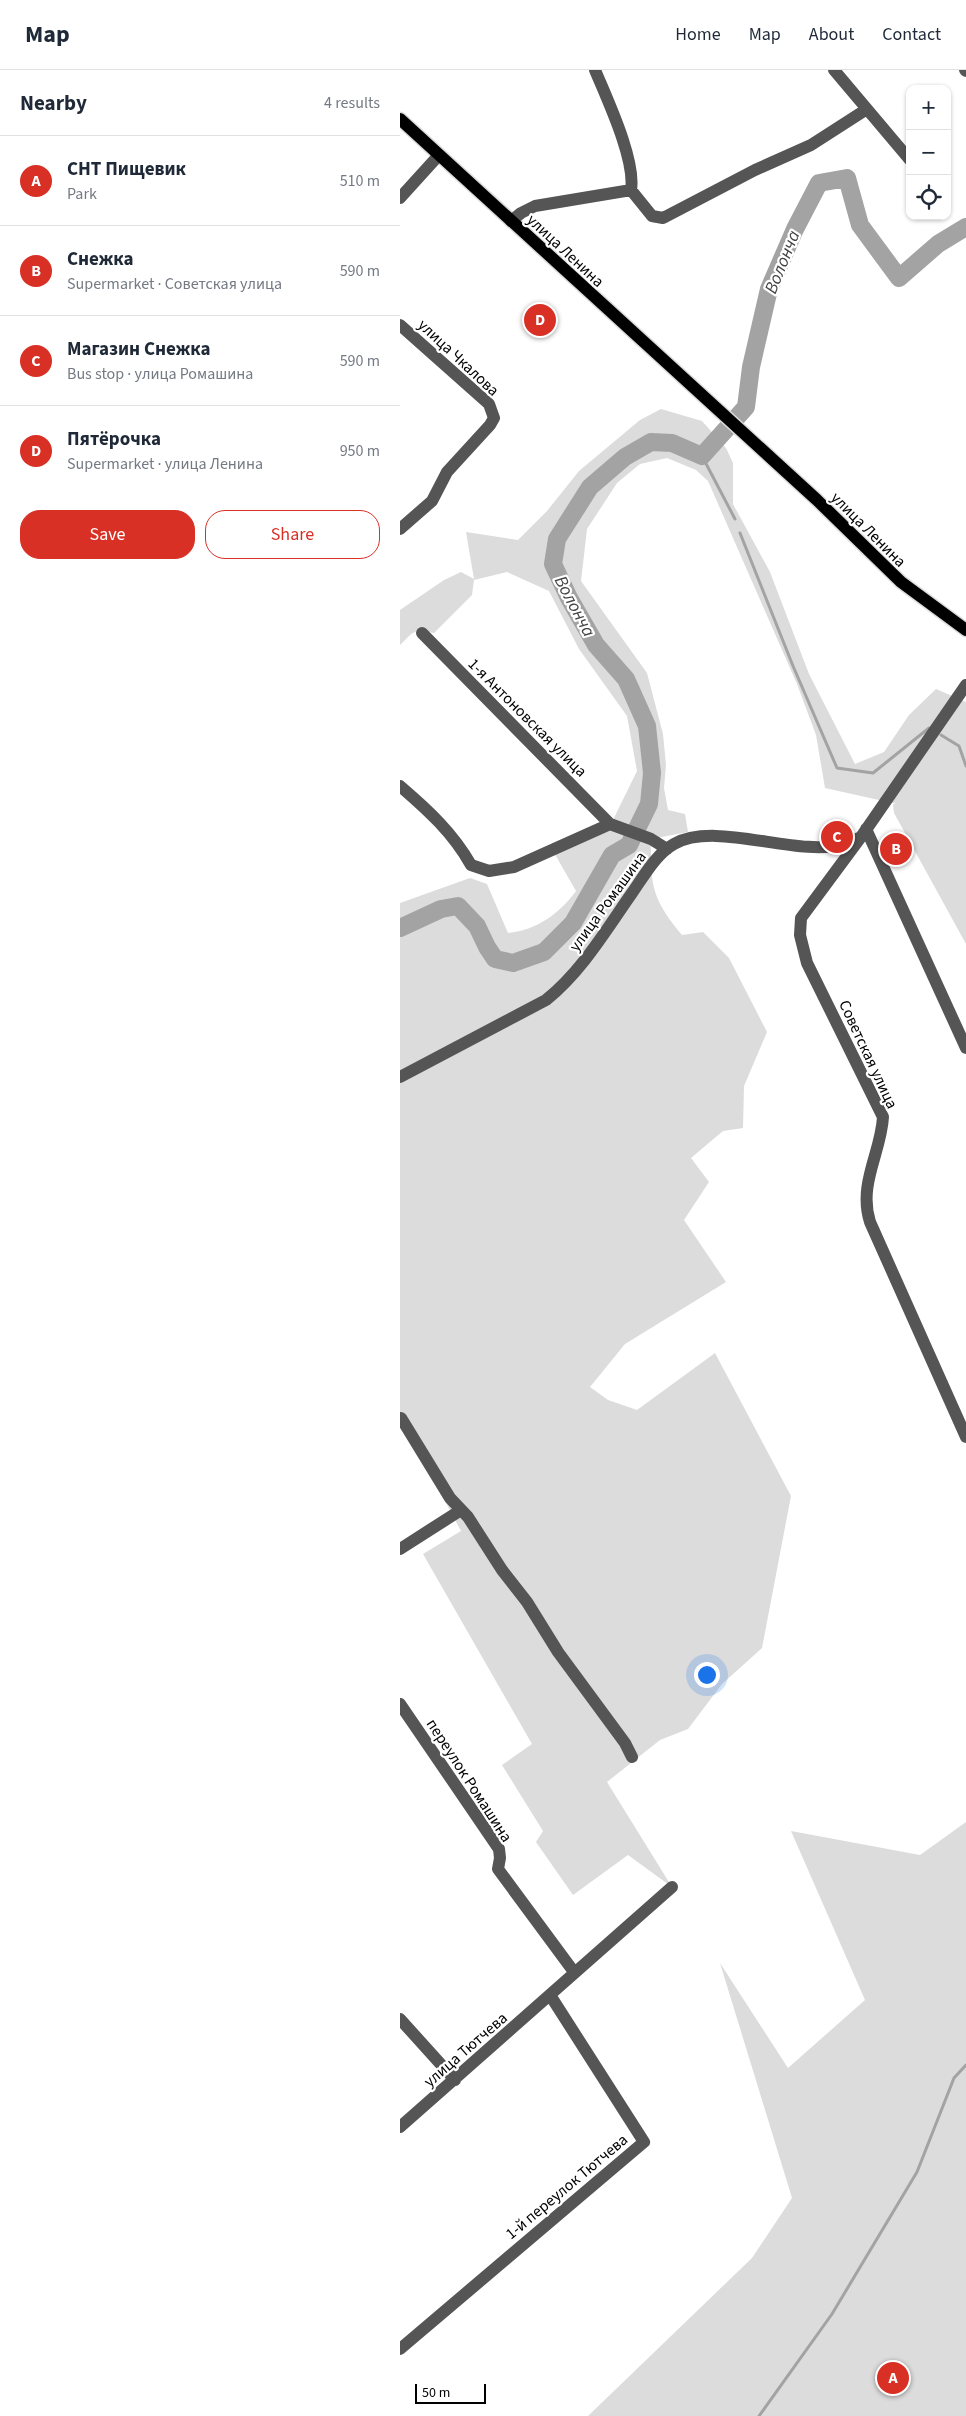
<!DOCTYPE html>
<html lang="en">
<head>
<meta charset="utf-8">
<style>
	body { margin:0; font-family:"Source Sans 3",sans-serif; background:#f6f6f7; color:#1f2937 }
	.controls { position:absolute; right:15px; top:15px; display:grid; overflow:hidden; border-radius:10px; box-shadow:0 1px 4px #0004 }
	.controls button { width:45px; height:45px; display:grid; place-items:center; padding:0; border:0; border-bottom:1px solid #e0e1e3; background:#fff; color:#1f2937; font:25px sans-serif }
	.scale { position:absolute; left:15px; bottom:12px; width:71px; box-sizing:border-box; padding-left:5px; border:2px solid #000; border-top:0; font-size:14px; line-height:18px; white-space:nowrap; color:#000; -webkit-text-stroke:4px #fff; paint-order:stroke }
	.you { position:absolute; left:306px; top:1604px; width:18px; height:18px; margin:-12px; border:4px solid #fff; border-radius:50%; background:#1a73e8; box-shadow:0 0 0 8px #1a73e833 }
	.badge { display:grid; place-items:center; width:32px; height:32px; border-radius:50%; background:#d93025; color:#fff; font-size:16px; font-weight:700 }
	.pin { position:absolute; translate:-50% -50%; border:2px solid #fff; box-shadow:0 1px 5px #0006 }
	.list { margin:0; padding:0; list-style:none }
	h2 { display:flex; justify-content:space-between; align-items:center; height:65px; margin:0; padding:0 20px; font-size:21px }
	h2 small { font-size:16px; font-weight:400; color:#747a83 }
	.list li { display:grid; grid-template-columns:32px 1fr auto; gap:15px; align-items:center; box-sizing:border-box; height:90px; padding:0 20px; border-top:1px solid #e0e1e3 }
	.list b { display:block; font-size:19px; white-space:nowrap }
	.list p { margin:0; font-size:16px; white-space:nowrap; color:#747a83 }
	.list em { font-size:16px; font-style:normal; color:#747a83 }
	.actions { display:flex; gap:10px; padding:15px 20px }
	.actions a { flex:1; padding:11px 0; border:1px solid #d93025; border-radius:20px; text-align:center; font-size:18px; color:#d93025 }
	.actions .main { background:#d93025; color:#fff }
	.icon { flex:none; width:28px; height:28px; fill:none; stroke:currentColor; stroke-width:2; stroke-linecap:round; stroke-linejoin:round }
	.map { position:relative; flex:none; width:566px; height:2346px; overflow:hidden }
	header { display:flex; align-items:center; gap:30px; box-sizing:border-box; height:70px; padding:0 25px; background:#fff; border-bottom:1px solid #e0e1e3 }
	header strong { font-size:24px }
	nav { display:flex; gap:28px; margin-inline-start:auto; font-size:18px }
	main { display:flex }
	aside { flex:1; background:#fff }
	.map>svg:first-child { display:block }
	.green { fill:#dcdcdc }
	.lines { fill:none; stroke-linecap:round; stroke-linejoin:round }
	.stream { stroke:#a3a3a3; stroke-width:3 }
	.river { stroke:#a3a3a3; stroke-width:18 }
	.major-casing { stroke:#dbdbdb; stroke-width:15 }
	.minor { stroke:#555; stroke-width:12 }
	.major { stroke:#000; stroke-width:12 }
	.labels { text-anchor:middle; stroke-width:4.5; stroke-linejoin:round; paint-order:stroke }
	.street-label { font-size:16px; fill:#000; stroke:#fff }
	.water-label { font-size:18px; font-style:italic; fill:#444; stroke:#fff }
</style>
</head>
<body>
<header>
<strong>Map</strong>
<nav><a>Home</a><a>Map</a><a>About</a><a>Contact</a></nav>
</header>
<main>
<aside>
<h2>Nearby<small>4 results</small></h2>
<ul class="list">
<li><span class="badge">A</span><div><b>СНТ Пищевик</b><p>Park</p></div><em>510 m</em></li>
<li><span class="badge">B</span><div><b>Снежка</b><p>Supermarket · Советская улица</p></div><em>590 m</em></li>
<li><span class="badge">C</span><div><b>Магазин Снежка</b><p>Bus stop · улица Ромашина</p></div><em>590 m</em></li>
<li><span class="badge">D</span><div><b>Пятёрочка</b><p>Supermarket · улица Ленина</p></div><em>950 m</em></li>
</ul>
<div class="actions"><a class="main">Save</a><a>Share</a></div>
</aside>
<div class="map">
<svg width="566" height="2346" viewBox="0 0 566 2346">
	<rect width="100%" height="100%" fill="#fff"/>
	<!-- green -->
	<path class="green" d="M261,339L302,351L326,378L333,393V434L370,502L409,604L455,694L484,682L509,645L536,619L566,632V874L494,743L493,734H497L425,718L416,665L397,614L308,411L296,400L267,388L240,394L217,413L187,459L181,511L247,603L263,664L266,695L264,718L268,740L285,744L288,762L251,769C250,815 252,829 282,865L303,862L329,888L367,962L344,1016L343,1058L323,1061L291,1088L309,1112L284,1150L326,1212L225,1274L190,1317L208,1330L237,1340L315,1283L391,1426L362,1578L322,1614L288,1659L260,1670L207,1712L272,1817L228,1785L173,1825L136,1772L143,1761L102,1695L132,1674L23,1484L61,1461L0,1348V833L70,808L87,814L108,863C137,860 159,844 176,821L153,781L211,754L237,701L227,646L179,579L149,521L107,502L74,510L72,525L34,563L19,560L11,564L0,575V540L44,510L61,502L74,509L66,462L118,470L147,441L179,401L240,350Z
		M566,1752V2346H188L352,2188L392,2128L320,1893L388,1998L465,1930L391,1761L520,1785Z"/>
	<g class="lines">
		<!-- stream -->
		<path class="stream" d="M302,386L335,449
			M340,463L393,596L437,698L473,703L529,658
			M541,665L559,676L566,696
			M359,2346L432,2244L517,2102L554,2008L566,1995"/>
		<!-- river -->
		<path class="river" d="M0,858L41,839L58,836L77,856L87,877L95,889L113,893L144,882L173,853L212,785L229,775L249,734L252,703L247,656L226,609L196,575L169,528L153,494L157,469L190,417L225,387L251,372L272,373L302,386L346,337L351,297L369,219L395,159L419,113L447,108L460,155L499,208L538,174L566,157"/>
		<!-- major casing -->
		<g class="major-casing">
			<path id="major" d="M0,49L417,430L501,512L566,560"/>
		</g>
		<!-- minor -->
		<path class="minor" d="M195,0C207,29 236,90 231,120
			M434,0L510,90
			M565,0L566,1
			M0,128L39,85
			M111,151L121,143L135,136L231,120L252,146L263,148L355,100L411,75L467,39
			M0,255L89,334L94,348L90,355L47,402L32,431L0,459
			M22,563L210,754
			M0,716C28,740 53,763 71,795L89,801L114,797L210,754L251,769L267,779
			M466,759L566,978
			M461,767L401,848L400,865L407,893L483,1047C481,1083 458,1114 470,1152L566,1367
			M0,1007L146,930C182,901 206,860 232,823C244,806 256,784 274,774C316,750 398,788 444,774C450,773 456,769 461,767L566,615
			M1,1348L50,1428L68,1447L102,1500L127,1532L158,1582L225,1673L232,1687
			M0,1479L61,1440
			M0,1634L99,1779L100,1788L98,1799L174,1902
			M0,1949L55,2010
			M0,2057L272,1817
			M0,2279L244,2072L150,1925"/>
		<!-- major -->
		<use href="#major" class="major"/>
	</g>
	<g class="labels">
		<!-- street labels -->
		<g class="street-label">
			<text transform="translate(166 180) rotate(43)" y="6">улица Ленина</text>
			<text transform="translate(59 287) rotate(43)" y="6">улица Чкалова</text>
			<text transform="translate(469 459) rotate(45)" y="6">улица Ленина</text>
			<text transform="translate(128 647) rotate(45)" y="6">1-я Антоновская улица</text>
			<text transform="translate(207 831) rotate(-54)" y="6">улица Ромашина</text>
			<text transform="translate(469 984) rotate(65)" y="6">Советская улица</text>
			<text transform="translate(70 1710) rotate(57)" y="6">переулок Ромашина</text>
			<text transform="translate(65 1979) rotate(-41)" y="6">улица Тютчева</text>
			<text transform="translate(166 2116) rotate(-40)" y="6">1-й переулок Тютчева</text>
		</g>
		<!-- water labels -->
		<g class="water-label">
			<text transform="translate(382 192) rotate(-68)" y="6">Волонча</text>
			<text transform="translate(175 536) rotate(62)" y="6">Волонча</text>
		</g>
	</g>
</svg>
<div class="controls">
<button>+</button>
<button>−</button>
<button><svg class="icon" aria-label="locate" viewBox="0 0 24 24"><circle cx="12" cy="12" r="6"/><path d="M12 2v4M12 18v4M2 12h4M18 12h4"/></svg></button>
</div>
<div class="scale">50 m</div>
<div class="you"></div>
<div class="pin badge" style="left:493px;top:2308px">A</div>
<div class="pin badge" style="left:496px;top:779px">B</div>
<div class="pin badge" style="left:437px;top:767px">C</div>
<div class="pin badge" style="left:140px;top:250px">D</div>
</div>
</main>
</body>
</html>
